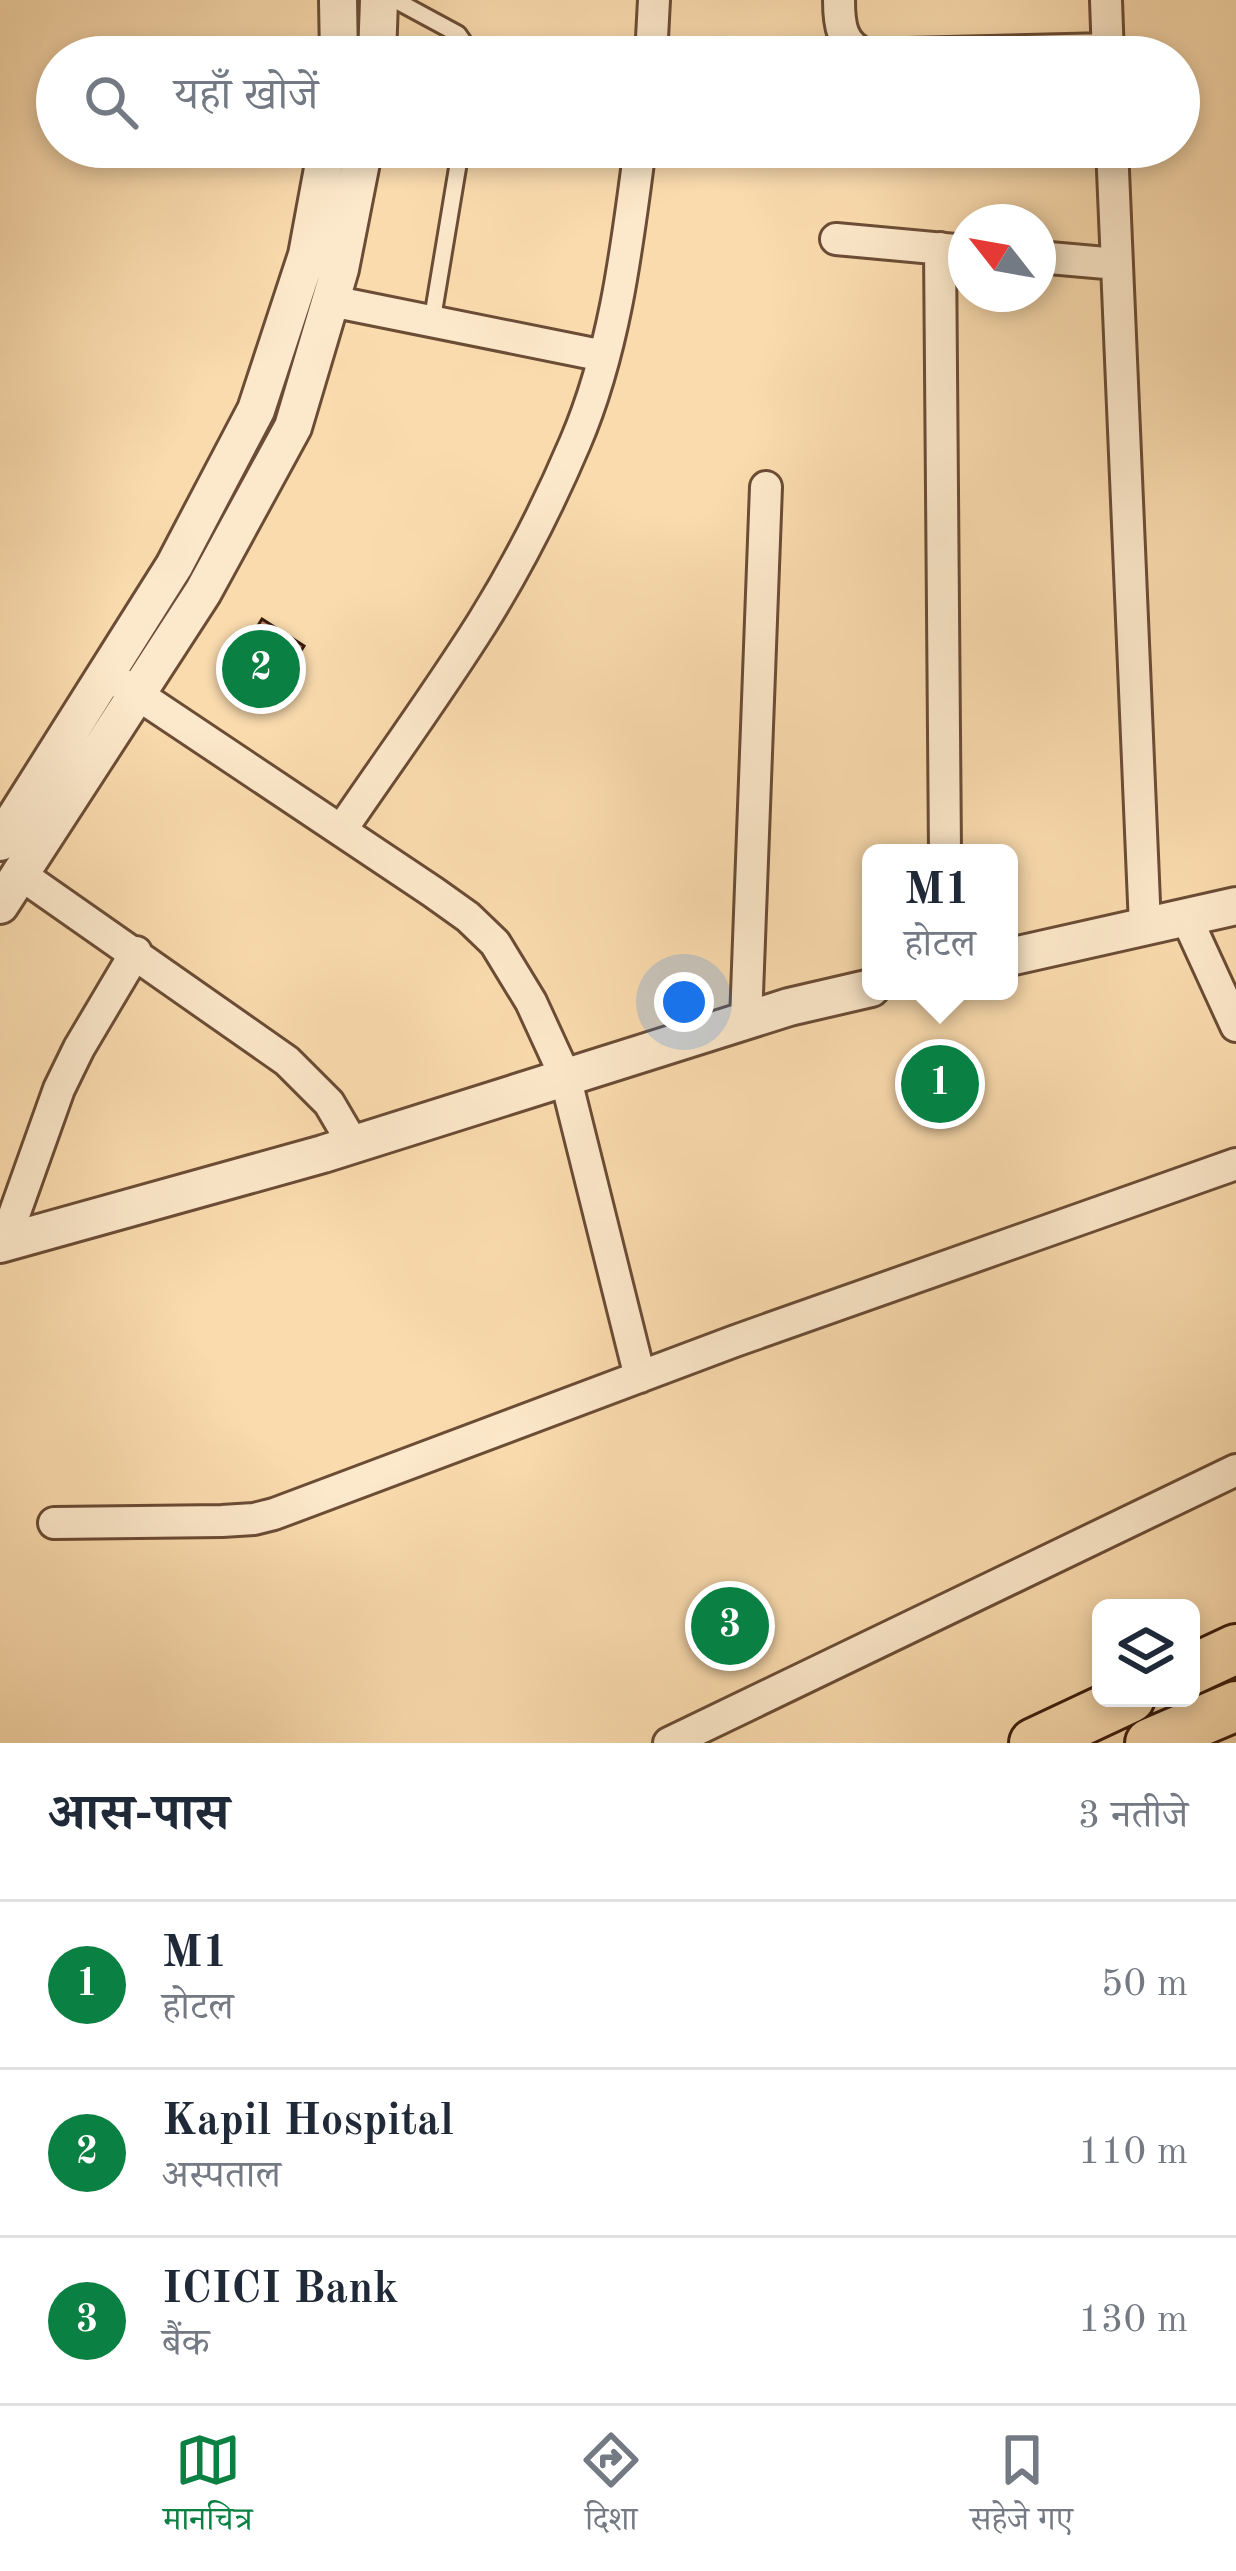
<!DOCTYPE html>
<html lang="hi">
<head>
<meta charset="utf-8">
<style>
	body { margin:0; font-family:"Old Standard TT","Noto Serif Devanagari",serif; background:#f2f2f3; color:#1f2937 }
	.controls { position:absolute; right:36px; bottom:36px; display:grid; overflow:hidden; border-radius:18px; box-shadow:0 6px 18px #0003 }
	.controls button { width:108px; height:108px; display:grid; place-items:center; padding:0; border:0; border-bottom:3px solid #e0e1e3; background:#fff; color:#1f2937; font:60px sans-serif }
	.compass { position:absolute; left:948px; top:204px; width:108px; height:108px; border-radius:50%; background:#fff; box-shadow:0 6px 18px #0003; rotate:301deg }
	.you { position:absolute; left:684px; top:1002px; width:42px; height:42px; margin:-30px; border:9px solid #fff; border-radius:50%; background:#1a73e8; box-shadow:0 0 0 18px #1a73e833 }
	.badge { display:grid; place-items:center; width:78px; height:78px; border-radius:50%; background:#0b8043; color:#fff; font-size:39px; font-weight:700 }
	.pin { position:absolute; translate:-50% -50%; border:6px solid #fff; box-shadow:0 3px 12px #0006 }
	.popup { position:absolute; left:862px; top:844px; width:156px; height:156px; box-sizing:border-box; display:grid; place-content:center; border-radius:18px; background:#fff; filter:drop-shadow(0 3px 9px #0005); font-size:39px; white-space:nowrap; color:#747a83 }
	.popup b { font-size:45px; color:#1f2937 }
	.popup::after { content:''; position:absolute; left:50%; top:100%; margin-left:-24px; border:24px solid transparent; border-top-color:#fff }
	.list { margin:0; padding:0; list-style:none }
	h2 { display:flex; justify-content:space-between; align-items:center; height:156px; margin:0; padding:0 48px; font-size:51px }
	h2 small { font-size:39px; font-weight:400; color:#747a83 }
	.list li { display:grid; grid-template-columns:78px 1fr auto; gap:36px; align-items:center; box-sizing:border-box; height:168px; padding:0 48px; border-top:3px solid #e0e1e3 }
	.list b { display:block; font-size:45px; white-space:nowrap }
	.list p { margin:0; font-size:39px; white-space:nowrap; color:#747a83 }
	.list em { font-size:39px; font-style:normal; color:#747a83 }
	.icon { flex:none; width:66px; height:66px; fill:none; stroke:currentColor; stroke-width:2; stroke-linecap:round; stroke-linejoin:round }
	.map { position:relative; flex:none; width:1236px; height:1743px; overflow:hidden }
	.search { position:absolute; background:#fff; box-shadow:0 6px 18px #0003; left:36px; right:36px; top:36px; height:132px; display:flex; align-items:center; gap:30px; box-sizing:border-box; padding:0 42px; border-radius:66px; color:#747a83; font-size:45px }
	.sheet { height:660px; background:#fff }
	nav { display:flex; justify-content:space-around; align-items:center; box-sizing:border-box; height:168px; border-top:3px solid #e0e1e3; background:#fff; font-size:33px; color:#747a83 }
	nav a { display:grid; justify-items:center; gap:6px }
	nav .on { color:#0b8043 }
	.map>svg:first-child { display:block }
	.building { fill:#d48867; stroke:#3b1d0d; stroke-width:3 }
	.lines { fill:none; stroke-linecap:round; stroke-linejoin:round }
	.service-casing { stroke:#6b4c35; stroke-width:21 }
	.minor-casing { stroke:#6b4c35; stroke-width:36 }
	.tertiary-casing { stroke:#6b4c35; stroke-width:42 }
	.trunk-casing { stroke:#3b1d0d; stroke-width:54 }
	.service { stroke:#fce8ca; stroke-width:15 }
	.minor { stroke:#fce8ca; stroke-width:30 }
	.tertiary { stroke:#fce8ca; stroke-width:36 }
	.trunk { stroke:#fadbae; stroke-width:48 }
</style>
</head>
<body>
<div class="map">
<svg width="1236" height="1743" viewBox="0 0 1236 1743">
	<rect width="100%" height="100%" fill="#fadbae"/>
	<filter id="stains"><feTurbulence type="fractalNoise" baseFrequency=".00167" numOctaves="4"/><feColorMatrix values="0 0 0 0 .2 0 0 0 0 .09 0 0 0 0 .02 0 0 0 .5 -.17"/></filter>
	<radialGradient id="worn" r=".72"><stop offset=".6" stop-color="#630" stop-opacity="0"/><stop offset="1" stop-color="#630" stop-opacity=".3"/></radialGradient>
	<!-- building -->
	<path class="building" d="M262,619L304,646L268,703L226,677Z"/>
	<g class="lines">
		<!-- service casing -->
		<g class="service-casing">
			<path id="service" d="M395,0L458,34L474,57
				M432,321L461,147"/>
		</g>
		<!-- minor casing -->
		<g class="minor-casing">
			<path id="minor" d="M839,0C839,24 841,45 866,55L1107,49
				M1106,0L1108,57
				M651,57L654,0
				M1112,147L1145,926
				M836,239L966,251
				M940,248L945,853
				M1038,257L1117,264
				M331,301L604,356
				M107,674L433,892L468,917L495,943L531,1002L565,1076L640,1377
				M342,829C389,760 438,693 482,623C517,567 549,504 575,443C615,350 627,247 640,147
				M20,874L287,1061L329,1103L353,1144
				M1186,917L1236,1026
				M746,1020L766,487
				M4,1243L59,1089L79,1048L136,952
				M54,1523L222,1521L254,1519L274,1514L735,1341L1236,1164
				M669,1743L1236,1470"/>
		</g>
		<!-- tertiary casing -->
		<g class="tertiary-casing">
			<path id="tertiary" d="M338,0L339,57
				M377,57L379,0
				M0,842L174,566L256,410L307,255L327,147
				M0,905L203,592L293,427L340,269L364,147
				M1009,957L1236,906
				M0,1244L323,1154L789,1007L871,988"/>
		</g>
		<!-- trunk casing -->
		<g class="trunk-casing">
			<path id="trunk" d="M1191,1670L1236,1649
				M1034,1743L1130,1698
				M1150,1743L1236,1706"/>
		</g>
		<!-- service -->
		<use href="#service" class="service"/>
		<!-- minor -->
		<use href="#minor" class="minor"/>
		<!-- tertiary -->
		<use href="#tertiary" class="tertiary"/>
		<!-- trunk -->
		<use href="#trunk" class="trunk"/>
	</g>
	<rect width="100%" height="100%" filter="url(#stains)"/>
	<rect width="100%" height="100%" fill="url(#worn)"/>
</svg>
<div class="controls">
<button><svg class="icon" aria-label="layers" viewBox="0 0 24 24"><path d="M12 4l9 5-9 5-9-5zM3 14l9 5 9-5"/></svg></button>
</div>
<svg class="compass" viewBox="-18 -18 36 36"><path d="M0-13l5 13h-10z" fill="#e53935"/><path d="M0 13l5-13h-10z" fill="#747a83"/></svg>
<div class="you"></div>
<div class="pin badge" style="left:940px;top:1084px">1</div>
<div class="popup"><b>M1</b>होटल</div>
<div class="pin badge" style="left:261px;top:669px">2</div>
<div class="pin badge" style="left:730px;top:1626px">3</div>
<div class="search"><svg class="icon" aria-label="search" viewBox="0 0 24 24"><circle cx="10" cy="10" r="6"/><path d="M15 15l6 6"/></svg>यहाँ खोजें</div>
</div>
<section class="sheet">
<h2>आस-पास<small>3 नतीजे</small></h2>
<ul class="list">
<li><span class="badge">1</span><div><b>M1</b><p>होटल</p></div><em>50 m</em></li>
<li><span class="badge">2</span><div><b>Kapil Hospital</b><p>अस्पताल</p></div><em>110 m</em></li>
<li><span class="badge">3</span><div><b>ICICI Bank</b><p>बैंक</p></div><em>130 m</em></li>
</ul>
</section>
<nav>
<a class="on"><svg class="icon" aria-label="map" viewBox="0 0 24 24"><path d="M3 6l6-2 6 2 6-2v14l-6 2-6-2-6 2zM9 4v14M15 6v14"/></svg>मानचित्र</a>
<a><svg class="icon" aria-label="directions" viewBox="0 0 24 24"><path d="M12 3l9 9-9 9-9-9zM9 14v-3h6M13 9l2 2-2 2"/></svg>दिशा</a>
<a><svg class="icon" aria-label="saved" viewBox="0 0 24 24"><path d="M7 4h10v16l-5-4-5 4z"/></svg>सहेजे गए</a>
</nav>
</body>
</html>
